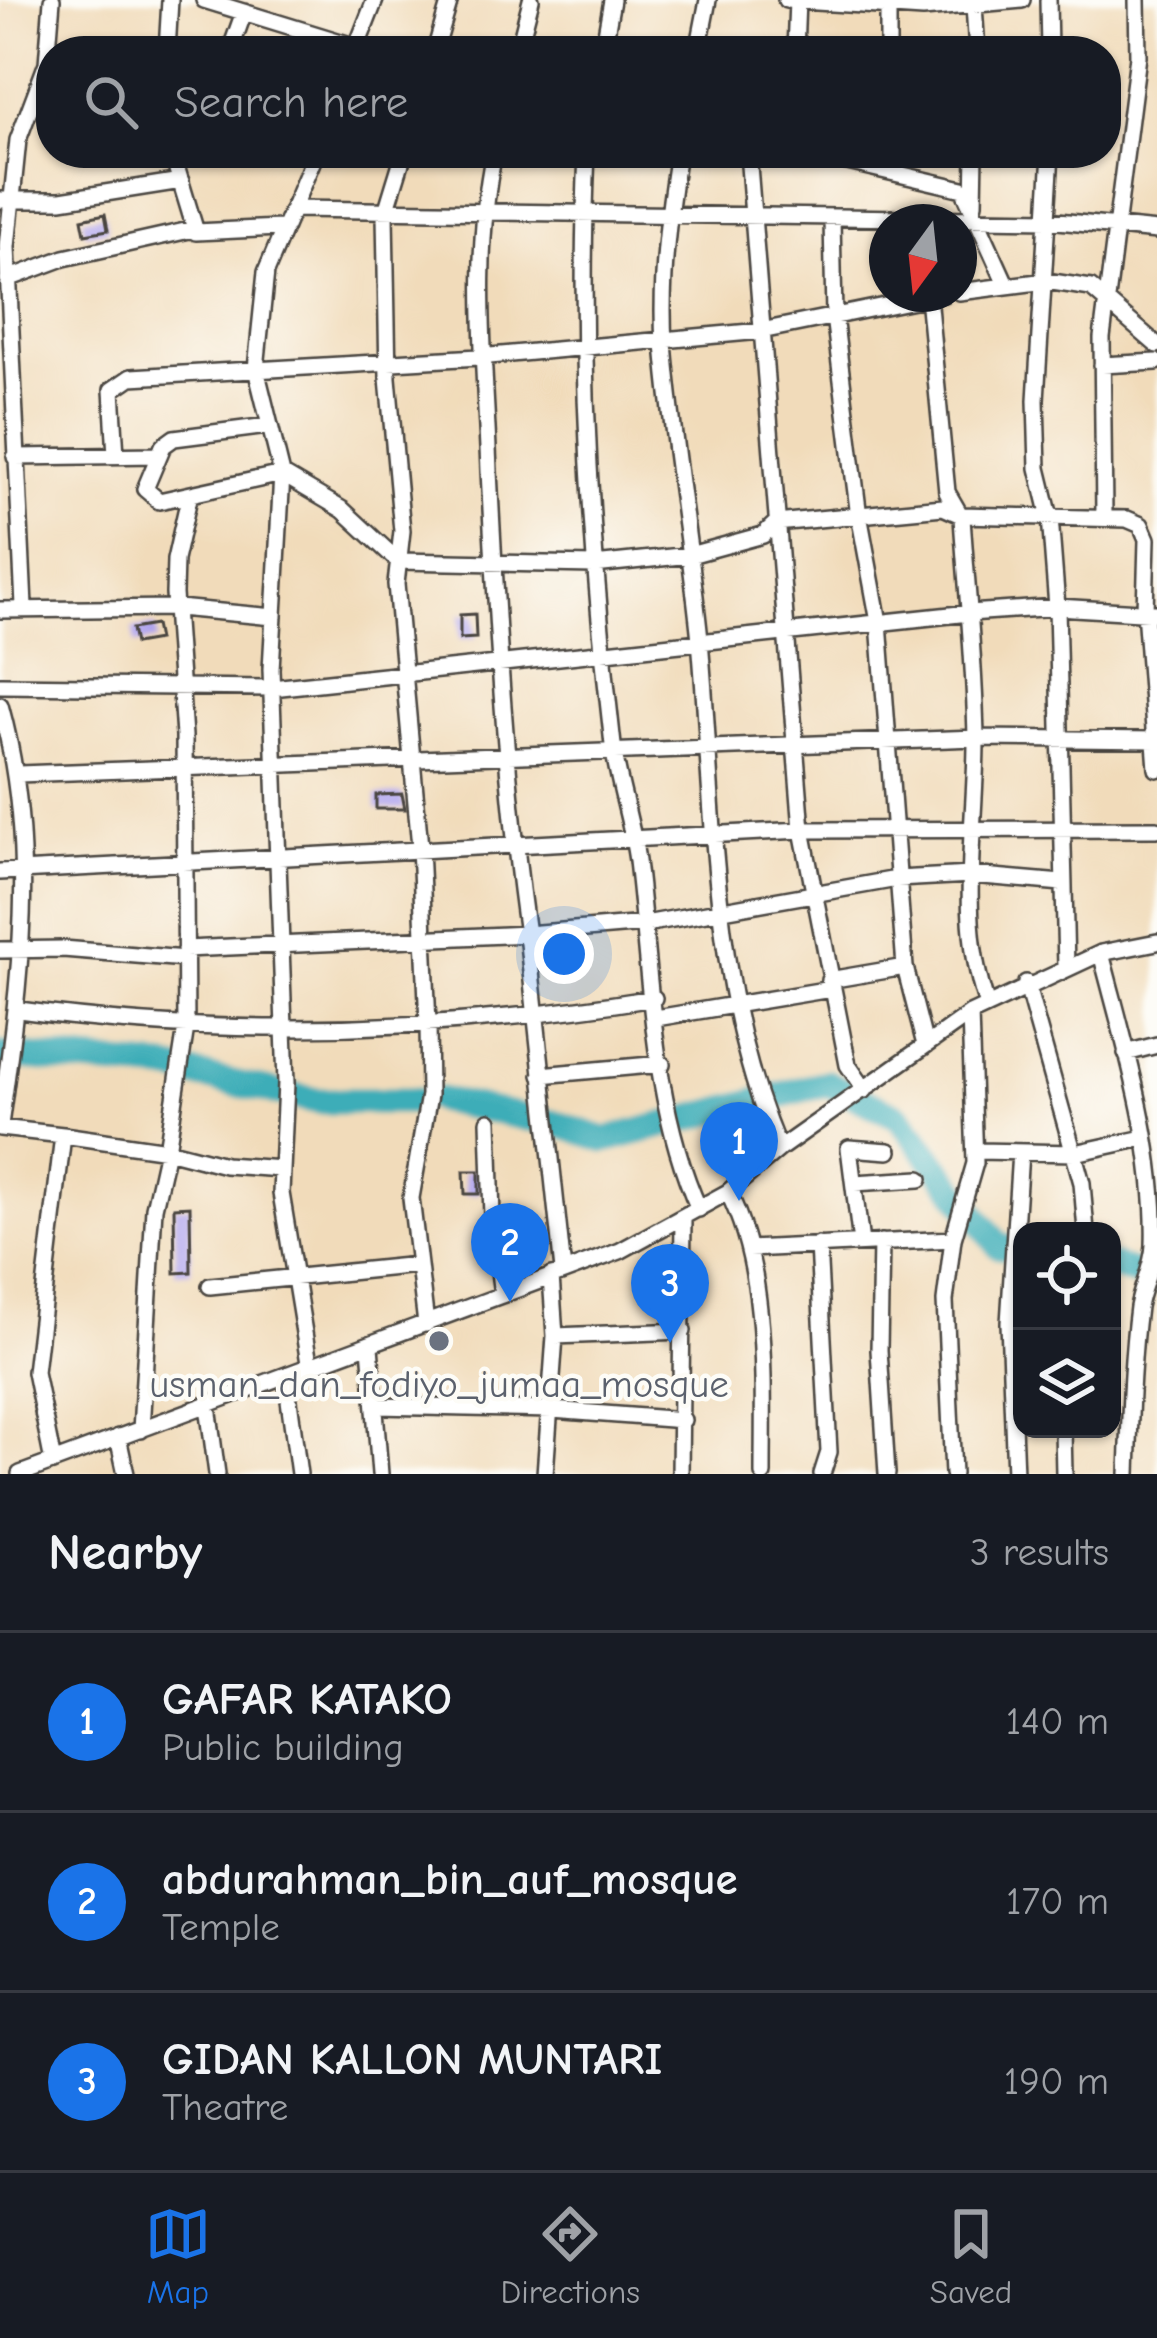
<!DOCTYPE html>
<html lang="en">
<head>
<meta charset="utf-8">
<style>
	body { margin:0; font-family:"Comic Neue",sans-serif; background:#20242c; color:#f1f3f6 }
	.controls { position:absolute; right:36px; bottom:36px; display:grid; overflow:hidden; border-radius:24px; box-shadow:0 3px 9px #0004 }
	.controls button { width:108px; height:108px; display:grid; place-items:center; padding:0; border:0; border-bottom:3px solid #363941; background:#171b24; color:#f1f3f6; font:60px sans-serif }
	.compass { position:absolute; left:869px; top:204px; width:108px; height:108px; border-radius:50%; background:#171b24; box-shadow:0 3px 9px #0004; rotate:195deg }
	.you { position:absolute; left:564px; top:954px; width:42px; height:42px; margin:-30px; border:9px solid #fff; border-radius:50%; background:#1a73e8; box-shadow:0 0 0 18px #1a73e833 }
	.badge { display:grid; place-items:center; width:78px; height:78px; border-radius:50%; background:#1a73e8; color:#fff; font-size:39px; font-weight:700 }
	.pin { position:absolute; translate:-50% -99px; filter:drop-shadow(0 3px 6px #0008) }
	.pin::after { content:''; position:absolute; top:63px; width:42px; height:36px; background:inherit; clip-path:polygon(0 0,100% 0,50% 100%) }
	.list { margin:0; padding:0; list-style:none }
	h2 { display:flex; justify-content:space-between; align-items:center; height:156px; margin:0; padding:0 48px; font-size:51px }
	h2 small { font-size:39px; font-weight:400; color:#9ea1a6 }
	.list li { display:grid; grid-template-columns:78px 1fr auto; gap:36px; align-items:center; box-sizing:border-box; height:180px; padding:0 48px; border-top:3px solid #363941 }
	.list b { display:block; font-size:45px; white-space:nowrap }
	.list p { margin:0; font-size:39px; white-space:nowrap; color:#9ea1a6 }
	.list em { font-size:39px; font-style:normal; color:#9ea1a6 }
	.icon { flex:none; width:66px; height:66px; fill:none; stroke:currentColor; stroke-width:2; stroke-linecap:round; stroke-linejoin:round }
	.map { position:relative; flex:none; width:1157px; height:1474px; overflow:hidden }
	.search { position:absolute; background:#171b24; box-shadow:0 3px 9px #0004; left:36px; right:36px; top:36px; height:132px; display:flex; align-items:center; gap:30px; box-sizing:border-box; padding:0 42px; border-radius:48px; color:#9ea1a6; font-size:45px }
	.sheet { height:696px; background:#171b24 }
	nav { display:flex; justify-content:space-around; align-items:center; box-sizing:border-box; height:168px; border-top:3px solid #363941; background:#171b24; font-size:33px; color:#9ea1a6 }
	nav a { display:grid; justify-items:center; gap:6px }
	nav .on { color:#1a73e8 }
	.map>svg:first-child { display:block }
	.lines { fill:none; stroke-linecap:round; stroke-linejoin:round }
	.river { stroke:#3dadb8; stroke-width:27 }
	.building { fill:#aea2ee }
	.minor-casing { stroke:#494540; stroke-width:20 }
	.minor { stroke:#fff; stroke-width:15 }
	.worship-dot { fill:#6b7280; stroke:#fdfcf7; stroke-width:4.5 }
	.labels { text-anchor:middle; stroke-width:9; stroke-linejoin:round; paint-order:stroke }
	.worship-label { font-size:39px; fill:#5b616d; stroke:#fdfcf7 }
</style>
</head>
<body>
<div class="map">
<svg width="1157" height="1474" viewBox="0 0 1157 1474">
	<rect width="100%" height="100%" fill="#fdfcf7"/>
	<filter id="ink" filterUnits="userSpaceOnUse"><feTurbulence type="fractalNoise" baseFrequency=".00833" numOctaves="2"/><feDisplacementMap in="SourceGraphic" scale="24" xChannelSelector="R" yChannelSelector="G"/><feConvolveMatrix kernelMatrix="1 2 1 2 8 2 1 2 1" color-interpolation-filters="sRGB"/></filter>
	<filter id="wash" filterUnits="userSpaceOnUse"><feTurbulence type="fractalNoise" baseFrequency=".004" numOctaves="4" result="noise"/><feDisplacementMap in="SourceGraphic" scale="48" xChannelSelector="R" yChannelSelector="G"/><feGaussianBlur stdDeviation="2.7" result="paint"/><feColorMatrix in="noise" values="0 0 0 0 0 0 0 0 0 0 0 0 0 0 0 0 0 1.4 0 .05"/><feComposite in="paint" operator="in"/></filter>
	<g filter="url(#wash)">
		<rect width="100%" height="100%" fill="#f1dbba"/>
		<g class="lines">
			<!-- river -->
			<path class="river" d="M0,1055L166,1069L318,1101H416
				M440,1100L558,1124L605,1140L827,1083L899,1117L999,1246L1022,1250
				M1112,1266L1157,1280"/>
		</g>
		<g id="blocks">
			<!-- building -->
			<path class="building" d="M105,214L108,230L85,234L82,219Z
				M475,614L476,638L460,639V615Z
				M155,625L158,640L135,644L132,629Z
				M402,794L405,809H376V795Z
				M464,1171H479V1194H465Z
				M190,1206L191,1272L175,1273L174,1207Z"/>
		</g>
	</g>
	<g filter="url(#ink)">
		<use href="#blocks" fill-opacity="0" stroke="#494540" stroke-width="3"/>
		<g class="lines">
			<!-- minor casing -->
			<g class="minor-casing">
				<path id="minor" d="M204,0L370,51
					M786,0L923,9L1022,0
					M888,0V51
					M1048,0L1049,51
					M974,5L977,51
					M167,51L170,0
					M230,51L244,12
					M355,51L375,0
					M435,51L450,0
					M518,51L531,0
					M603,51L612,0
					M698,51L708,0
					M795,51L797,0
					M172,153L196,232L280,228
					M404,153L385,215L388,378L402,531L396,584L420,847L428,1024L429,1095L411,1198L426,1324
					M494,153C472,258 485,365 489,471C497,626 505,780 527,934L645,924L897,879L971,875L1062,883
					M587,153C578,351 590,548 613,745C618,784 632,822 637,861C651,976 651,1103 699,1209
					M678,153C668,214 660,280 664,343C672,442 690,541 700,640C715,810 710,990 779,1149
					M748,153L802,830L848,1065L865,1090
					M809,153L963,189L1007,286
					M1051,153L1036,400L1038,468L1050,517L1057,607L1066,967
					M0,200H61L181,181
					M974,204L975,153
					M295,209L1048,220L1157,231
					M832,219L834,316L858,509L879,622L905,967L925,1045
					M8,279L64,258L194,229
					M959,292L1046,281L1091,288L1157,345
					M928,296L947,492L962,518C967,592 975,666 976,740C976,829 957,919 987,1005
					M1102,365L1157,362
					M268,426L174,438L163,446L145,489L159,501L282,474L343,510L398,561L594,565L690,555L763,535L776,523L943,507L961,515L1127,519L1141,525L1147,539L1145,611L1157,769
					M116,455L112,390L131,377L479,357L761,331L944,294
					M15,457L159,455
					M189,498L175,560L174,594L184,736L186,1027L167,1150L225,1165L282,1169
					M1104,515L1102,338L1138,56L1137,0
					M24,606L7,247L18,140L47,63L52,0
					M0,610L178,608L274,617
					M0,685L272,688L969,613L1057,607L1157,613
					M0,705C39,845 20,983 0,1125
					M19,774L976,738L1157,740
					M0,872L802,830L1157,829
					M185,949L527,934L563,1271
					M0,950L63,949L185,959
					M1101,953C1125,1046 1157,1147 1154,1245C1153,1267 1142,1285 1138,1307C1131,1362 1130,1419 1128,1474
					M829,980L905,967
					M1026,983L1082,1183L1086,1231
					M19,1010C231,1039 443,1032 654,998
					M656,1018L831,989
					M1126,1053L1157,1045
					M541,1075L662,1064
					M489,1121L492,1217L502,1295
					M0,1128L63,1135L35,1372L53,1462
					M63,1135L167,1150L154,1208L141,1430
					M976,1151L1075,1153L1144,1138
					M854,1183L920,1179
					M728,1192C769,1273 763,1385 763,1474
					M881,1242L879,1350L887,1474
					M861,1243L849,1148L889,1151
					M818,1245L829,1452L822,1474
					M749,1249L953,1239
					M210,1286L417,1265
					M555,1336L683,1331
					M370,1346L380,1474
					M310,1369L281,1193L286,1083L271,669L282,474L256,369L266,272L316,153
					M286,1378L299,1474
					M208,1406L217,1474
					M377,1406L552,1410L683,1420
					M1063,1429L1064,1474
					M118,1437L126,1474
					M20,1474L620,1251L728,1192L779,1149L970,1014L1101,953L1157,942
					M545,1474L555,1336L551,1276
					M680,1474L683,1219
					M953,1474L945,1301L953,1239L975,1163L970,1014
					M1015,1474L1009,1323L1020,1152"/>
			</g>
			<!-- minor -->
			<use href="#minor" class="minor"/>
		</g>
	</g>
	<!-- markers -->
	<circle class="worship-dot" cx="439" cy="1341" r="12"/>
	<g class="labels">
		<!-- worship labels -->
		<g class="worship-label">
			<text x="439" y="1397">usman_dan_fodiyo_jumaa_mosque</text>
		</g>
	</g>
</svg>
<div class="controls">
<button><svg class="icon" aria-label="locate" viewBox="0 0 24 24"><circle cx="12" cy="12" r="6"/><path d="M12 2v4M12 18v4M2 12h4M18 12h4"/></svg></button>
<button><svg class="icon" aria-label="layers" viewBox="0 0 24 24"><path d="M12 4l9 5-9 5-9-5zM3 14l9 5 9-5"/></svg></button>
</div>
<svg class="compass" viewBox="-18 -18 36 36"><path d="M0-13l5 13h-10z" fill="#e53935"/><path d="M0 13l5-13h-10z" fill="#9ea1a6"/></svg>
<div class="you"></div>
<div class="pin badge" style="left:739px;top:1201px">1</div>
<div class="pin badge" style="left:510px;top:1302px">2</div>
<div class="pin badge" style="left:670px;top:1343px">3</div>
<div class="search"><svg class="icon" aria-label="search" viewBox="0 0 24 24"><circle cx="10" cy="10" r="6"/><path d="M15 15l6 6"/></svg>Search here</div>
</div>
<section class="sheet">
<h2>Nearby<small>3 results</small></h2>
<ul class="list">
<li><span class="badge">1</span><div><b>GAFAR KATAKO</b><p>Public building</p></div><em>140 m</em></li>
<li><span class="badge">2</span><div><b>abdurahman_bin_auf_mosque</b><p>Temple</p></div><em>170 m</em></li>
<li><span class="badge">3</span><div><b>GIDAN KALLON MUNTARI</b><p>Theatre</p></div><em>190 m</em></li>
</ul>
</section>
<nav>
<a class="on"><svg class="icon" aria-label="map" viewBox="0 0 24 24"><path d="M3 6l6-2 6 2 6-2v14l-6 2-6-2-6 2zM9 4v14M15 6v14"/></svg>Map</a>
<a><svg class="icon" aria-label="directions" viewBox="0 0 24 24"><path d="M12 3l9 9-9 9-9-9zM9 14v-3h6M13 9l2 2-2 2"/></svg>Directions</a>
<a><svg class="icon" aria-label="saved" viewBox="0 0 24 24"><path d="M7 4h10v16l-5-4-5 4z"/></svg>Saved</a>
</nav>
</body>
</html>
